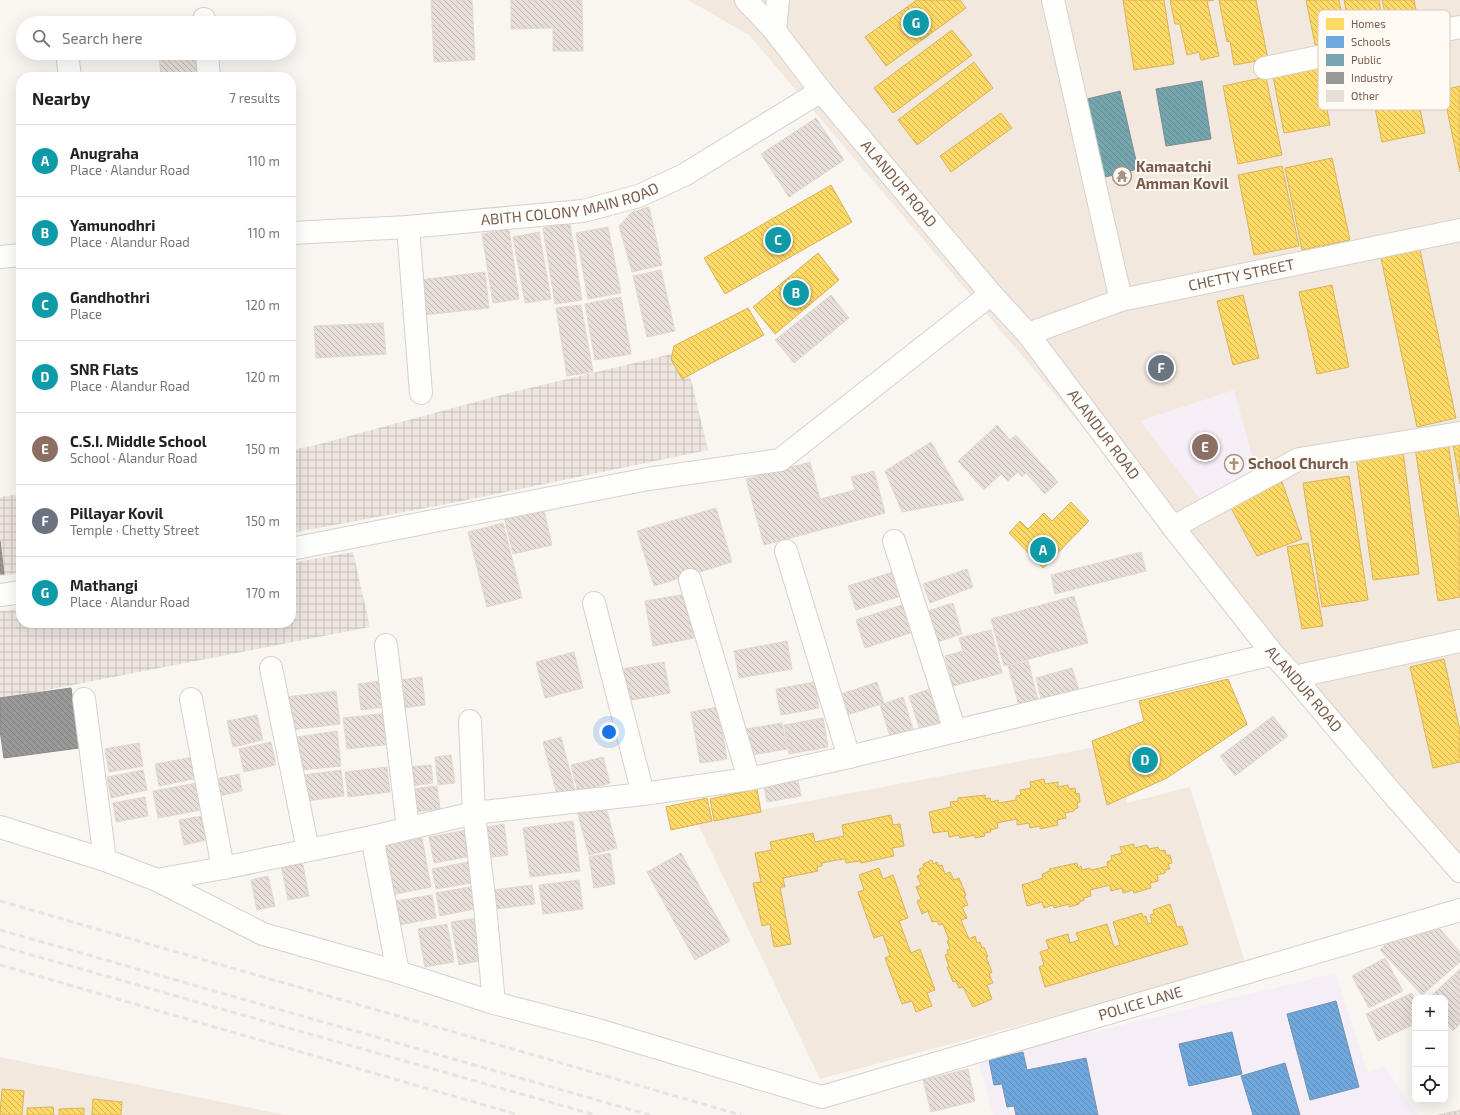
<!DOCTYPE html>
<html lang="en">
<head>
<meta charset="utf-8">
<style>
	body { margin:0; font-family:"Exo 2",sans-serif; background:#f6f6f6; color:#222 }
	.controls { position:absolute; right:12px; bottom:12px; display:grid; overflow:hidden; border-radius:8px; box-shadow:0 4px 16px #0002 }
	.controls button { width:36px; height:36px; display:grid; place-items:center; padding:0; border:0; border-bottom:1px solid #e0e0e0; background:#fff; color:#222; font:20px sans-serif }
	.you { position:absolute; left:609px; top:732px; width:14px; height:14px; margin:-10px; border:3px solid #fff; border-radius:50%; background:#1a73e8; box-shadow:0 0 0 6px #1a73e833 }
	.badge { display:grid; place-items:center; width:26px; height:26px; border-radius:50%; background:#0b8043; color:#fff; font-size:13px; font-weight:700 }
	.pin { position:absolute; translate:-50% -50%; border:2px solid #fff; box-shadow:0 1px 4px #0006 }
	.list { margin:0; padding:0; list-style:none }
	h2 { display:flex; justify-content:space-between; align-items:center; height:52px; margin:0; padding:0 16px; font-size:17px }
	h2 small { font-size:13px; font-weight:400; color:#767676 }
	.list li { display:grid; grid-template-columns:26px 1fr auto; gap:12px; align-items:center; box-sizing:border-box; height:72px; padding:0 16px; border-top:1px solid #e0e0e0 }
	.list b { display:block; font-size:15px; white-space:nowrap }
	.list p { margin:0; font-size:13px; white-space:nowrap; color:#767676 }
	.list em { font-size:13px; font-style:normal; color:#767676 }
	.icon { flex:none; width:22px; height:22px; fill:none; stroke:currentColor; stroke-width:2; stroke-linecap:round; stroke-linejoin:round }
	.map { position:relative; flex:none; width:1460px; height:1115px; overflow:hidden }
	.search { position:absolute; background:#fff; box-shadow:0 4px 16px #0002; left:16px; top:16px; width:280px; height:44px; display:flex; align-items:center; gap:10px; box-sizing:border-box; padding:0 14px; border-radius:22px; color:#767676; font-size:15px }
	.panel { position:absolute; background:#fff; box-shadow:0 4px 16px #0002; left:16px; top:72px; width:280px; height:556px; border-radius:16px }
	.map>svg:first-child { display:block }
	.residential { fill:#f2e8de }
	.industrial { fill:url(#industrial-grid) }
	.education { fill:#f6eef6 }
	.homes { fill:url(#homes-back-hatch); stroke:#d7b45e }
	.schools { fill:url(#schools-back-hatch); stroke:#7291b1 }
	.public { fill:url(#public-back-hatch); stroke:#778f92 }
	.industry { fill:url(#industry-back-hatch); stroke:#908782 }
	.building { fill:url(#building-back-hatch); stroke:#e2d8d2 }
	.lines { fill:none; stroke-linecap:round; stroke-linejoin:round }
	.minor-casing { stroke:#d7d1cb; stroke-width:24 }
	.minor { stroke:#fefefd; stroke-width:22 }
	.rail { stroke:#e6e3e7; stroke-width:3; stroke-dasharray:6 4; stroke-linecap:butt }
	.labels { text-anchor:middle; stroke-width:4; stroke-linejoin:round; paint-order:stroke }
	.poi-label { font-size:15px; font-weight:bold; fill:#7a5c4d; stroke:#fffaf3; text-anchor:start }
	.street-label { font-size:15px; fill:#7a5c4d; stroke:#fffaf3 }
	.key { fill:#fffaf3; stroke:#d7cbc1; stroke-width:1 }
	.key-label { font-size:11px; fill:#7a5c4d }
</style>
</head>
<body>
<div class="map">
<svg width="1460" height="1115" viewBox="0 0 1460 1115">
	<defs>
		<pattern id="industrial-grid" width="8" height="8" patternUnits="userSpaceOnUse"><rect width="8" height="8" fill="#ede5e0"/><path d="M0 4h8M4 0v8" fill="none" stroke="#c5bdb8"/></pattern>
		<pattern id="homes-back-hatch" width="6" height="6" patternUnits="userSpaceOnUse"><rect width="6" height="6" fill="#ffd966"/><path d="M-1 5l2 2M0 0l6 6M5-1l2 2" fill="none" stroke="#d3b356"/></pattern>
		<pattern id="schools-back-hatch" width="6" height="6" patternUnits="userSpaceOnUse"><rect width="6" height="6" fill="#6fa8dc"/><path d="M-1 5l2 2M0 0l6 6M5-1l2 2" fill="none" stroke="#608cb5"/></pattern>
		<pattern id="public-back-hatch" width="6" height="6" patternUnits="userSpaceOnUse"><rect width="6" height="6" fill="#76a5af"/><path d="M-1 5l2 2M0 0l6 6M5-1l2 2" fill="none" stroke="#668a91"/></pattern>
		<pattern id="industry-back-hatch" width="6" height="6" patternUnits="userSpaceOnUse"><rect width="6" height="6" fill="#999"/><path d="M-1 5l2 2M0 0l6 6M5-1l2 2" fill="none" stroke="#82807f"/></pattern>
		<pattern id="building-back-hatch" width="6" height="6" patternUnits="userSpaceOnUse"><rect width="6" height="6" fill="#e6ded7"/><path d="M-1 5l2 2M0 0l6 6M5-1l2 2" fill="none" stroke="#bfb7b1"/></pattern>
	</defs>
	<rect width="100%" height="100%" fill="#f9f5f0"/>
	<!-- residential -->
	<path class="residential" d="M688,0H1460V870L749,35Z
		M1106,745L1127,803L1190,787L1246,965L820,1079L697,822Z
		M0,1057L138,1085L285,1115H0Z"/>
	<!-- industrial -->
	<path class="industrial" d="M684,351L708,450L452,503L291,533V450L316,445L505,394Z
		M21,494V573L0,576V497Z
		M353,552L370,627L0,699V611L21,609V623H291V563Z"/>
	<!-- education -->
	<path class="education" d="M1234,390L1257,474L1201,500L1140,421Z
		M1336,973L1367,1072L1384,1066L1418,1115H993L978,1060Z"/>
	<!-- homes -->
	<path class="homes" d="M917,0H960L966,8L886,66L865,37Z
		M1123,0H1164L1174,64L1134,70Z
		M1170,0H1214L1207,1L1219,56L1201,60L1199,52L1187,55L1180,24H1175Z
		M1219,0H1256L1268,59L1234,65L1230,41L1227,42Z
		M1306,0H1339L1348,48L1317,54Z
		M1344,0H1379L1386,39L1353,45Z
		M1382,0H1414L1420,29L1390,35Z
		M952,30L972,55L893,113L874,88Z
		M1407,46L1425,133L1382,142L1364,55Z
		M974,62L993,88L917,145L898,120Z
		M1318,62L1330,125L1284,133L1272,71Z
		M1266,77L1282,155L1238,164L1223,86Z
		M1460,86V172L1443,90Z
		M1001,113L1012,128L951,172L940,156Z
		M1332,158L1350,240L1302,250L1285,168Z
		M1282,166L1299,246L1254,255L1238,175Z
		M831,185L852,222L725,294L704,258Z
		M1420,250L1456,418L1417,427L1381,258Z
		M818,253L839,280L775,334L753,307Z
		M1332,285L1349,367L1317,374L1299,292Z
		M1243,295L1259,358L1233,365L1217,301Z
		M748,308L764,335L682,379L671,359L674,346Z
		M1460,437V484L1452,439Z
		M1448,442L1460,524V597L1438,601L1415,447Z
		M1403,451L1419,574L1373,580L1356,457Z
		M1349,476L1368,600L1322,607L1303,483Z
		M1282,482L1302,539L1257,556L1230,506Z
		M1071,502L1089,521L1043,568L1009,533L1020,521L1028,529L1044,513L1052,521Z
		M1308,543L1323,626L1302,629L1287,547Z
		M1444,659L1460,731V762L1433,768L1410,667Z
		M1228,679L1247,724L1167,778L1107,805L1092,741L1144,721L1139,701Z
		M1044,779L1045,784L1058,782V787L1068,785L1069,789L1075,788L1076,794L1079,793L1080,802L1077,803L1078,808L1074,809V811L1065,813L1066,818L1057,820L1058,825L1040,829V826L1030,828L1029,823L1017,825V819L997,823L998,828L990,830L991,832L984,833L985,836L975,838V835L960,838L959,835L949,837L948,831L933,833L929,812L951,807L950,802L958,801V798L985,795L986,799L990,798L991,802L998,800L999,803L1016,800V796L1021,795L1020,790L1031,788L1030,782Z
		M757,789L761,812L714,821L710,799Z
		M707,798L712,821L671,830L666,807Z
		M891,815L893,825L900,824L904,846L892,848L894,856L861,863L860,861L846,863L845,859L837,860L822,863V866L817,867L818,871L783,878L785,887H780L791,944L774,947L770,924L762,926L753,883L761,882L755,853L772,850L770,842L813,833L815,842L844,836L842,825Z
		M1134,844V848L1147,845L1149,849L1158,847L1160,851L1165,850L1166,855H1170L1172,863L1168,864L1170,869L1165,870V873L1157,875L1158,881L1150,883L1151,888L1134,893L1133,890L1123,893L1122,888L1111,891L1110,885L1090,890L1091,896L1084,898V900L1079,902V904L1069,907V904L1054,908L1053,905L1044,908L1042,902L1027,906L1022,885L1043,878L1042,874L1050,871L1049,869L1077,863L1078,868L1081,866L1082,870L1090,868L1091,870L1108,866L1107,862L1112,860L1111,856L1122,853L1120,847Z
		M932,860L933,864L937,862L939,866L942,865L945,874L950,872L954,880L959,878L966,895L964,896L968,905L962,907L967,918L961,920L969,939L975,936L977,943L980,942L982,948L984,947L988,957H986L992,972L989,974L993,983L987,985L992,999L973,1007L963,987L959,988L956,981L953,982L947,967H949L945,955L948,954L947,950L950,949L947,941L949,940L943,924L939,925L937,921L932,922L928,911L922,914L917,901L921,899L916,887L921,885L917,876L921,874L919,869L924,867L923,864Z
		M879,868L883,879L893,875L908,918L899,921L911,953L920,949L935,990L927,993L932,1006L916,1012L912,1001L902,1004L885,958L890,956L883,935L874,938L858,892L864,890L859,875Z
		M1170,904L1177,927L1182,926L1188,944L1045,987L1039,967L1044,965L1040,952L1049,949L1046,940L1068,934L1070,943L1079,940L1076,933L1107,924L1114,947L1120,945L1113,922L1142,913L1143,917L1146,916L1148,924L1152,922L1150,915L1154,914L1153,910Z
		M2,1089L24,1091L22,1115H0Z
		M93,1099L122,1102L121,1115H92Z
		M53,1107L54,1115H27V1108Z
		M84,1108V1115H59V1109Z"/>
	<!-- schools -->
	<path class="schools" d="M1336,1001L1359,1087L1310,1100L1287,1014Z
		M1232,1032L1242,1074L1189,1086L1179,1044Z
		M1023,1052L1027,1070L1086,1058L1098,1115H1016L1014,1106L1007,1107L1002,1084L994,1085L989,1060Z
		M1285,1063L1300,1115H1253L1241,1076Z"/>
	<!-- public -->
	<path class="public" d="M1202,81L1211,139L1166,146L1156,89Z
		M1120,91L1138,169L1097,179L1079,101Z"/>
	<!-- industry -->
	<path class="industry" d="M0,541L4,574H0Z
		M71,688L79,748L4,758L0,730V698Z"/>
	<!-- building -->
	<path class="building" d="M431,0H472L475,60L434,62Z
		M511,0H582L583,51H553V28L511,29Z
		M159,53H198L201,77H161Z
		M816,118L844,160L789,197L761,154Z
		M649,207L662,265L632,272L619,226L632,212Z
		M570,223L582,300L555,304L543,228Z
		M608,227L621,293L588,299L576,233Z
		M509,229L519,299L493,303L482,234Z
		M539,232L551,299L525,303L513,237Z
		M661,270L675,331L647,337L633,276Z
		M485,272L489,308L423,315L419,280Z
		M831,295L849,318L794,363L775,340Z
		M621,297L631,354L595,360L585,304Z
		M581,305L593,372L567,376L556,308Z
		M383,323L386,354L316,358L314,326Z
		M997,425L1010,440L1016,435L1058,482L1045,494L1026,473L1022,477L1018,472L1008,481L1001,474L984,490L958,461Z
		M931,442L964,500L902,512L885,471Z
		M810,462L820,499L855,490L851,477L874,471L885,513L764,545L746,479Z
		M543,506L552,545L513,554L504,516Z
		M716,508L732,562L654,586L637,531Z
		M503,523L522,598L487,607L468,532Z
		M1141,552L1146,571L1055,594L1051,575Z
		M967,569L973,587L930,603L923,584Z
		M893,572L901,596L856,610L848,586Z
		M686,594L694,638L653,646L645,601Z
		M1074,596L1088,643L1004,666L991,619Z
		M953,603L962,634L934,643L924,612Z
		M905,604L913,632L865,648L856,620Z
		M991,630L1002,673L953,686L945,656L963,651L959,638Z
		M787,641L792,669L739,678L734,651Z
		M574,652L583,688L545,698L536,662Z
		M1028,661L1039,704L1020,710L1008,666Z
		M664,662L670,693L627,701L621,669Z
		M1072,668L1080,693L1042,703L1036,678Z
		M422,677L425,705L402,708L399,680Z
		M381,681L385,707L361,710L358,684Z
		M815,682L819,708L781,715L776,689Z
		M877,682L884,703L841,717L835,696Z
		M930,689L941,723L920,730L909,696Z
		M336,691L340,724L290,730L286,697Z
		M903,697L913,729L890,736L880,705Z
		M718,707L727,759L700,763L691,712Z
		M389,713L393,744L347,749L343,718Z
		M257,715L263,740L233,747L227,721Z
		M1273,716L1288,736L1235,776L1220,756Z
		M823,718L828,747L789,754L784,725Z
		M782,723L787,749L745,756L740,730Z
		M337,731L341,766L301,770L297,737Z
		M561,737L575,790L557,795L543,742Z
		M271,742L276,765L244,772L239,749Z
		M139,743L143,766L109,772L105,749Z
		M451,755L455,783L438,785L435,757Z
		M194,757L198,778L159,786L155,764Z
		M603,757L610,783L578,792L571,765Z
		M431,765L433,783L411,786L408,767Z
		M387,767L390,792L348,797L345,772Z
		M143,770L147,790L111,798L107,777Z
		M341,770L344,796L307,801L304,775Z
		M239,774L242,791L215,797L211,780Z
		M797,775L801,796L767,802L763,781Z
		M197,783L201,810L158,818L153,791Z
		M437,786L440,809L414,812L411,789Z
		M145,797L148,816L116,822L113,803Z
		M605,804L617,848L589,855L577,811Z
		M203,816L207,840L184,845L179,820Z
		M573,821L580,871L530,877L523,828Z
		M504,824L508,855L485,858L481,828Z
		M472,829L477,855L434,863L429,837Z
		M422,838L431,887L391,895L382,845Z
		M610,853L615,884L594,888L589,857Z
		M681,853L730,941L695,960L647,872Z
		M302,861L309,896L288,900L281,865Z
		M473,861L477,882L436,889L432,869Z
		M268,876L275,906L257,910L251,880Z
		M579,880L583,909L543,914L539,885Z
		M532,885L535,904L489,910L486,891Z
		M475,886L479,908L440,916L436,893Z
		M432,895L436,918L394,926L389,902Z
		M477,918L485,960L459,965L451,922Z
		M447,924L454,962L425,967L418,929Z
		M1440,929L1460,952V962L1422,995L1380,950L1388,942Z
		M1385,958L1403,991L1369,1008L1352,976Z
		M1460,969V1024L1453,1031L1445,1022V998H1429Z
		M1412,993L1415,999V1024L1378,1041L1366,1014Z
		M968,1069L975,1101L931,1112L923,1080Z
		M1460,1110V1115H1438Z"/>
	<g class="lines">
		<!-- minor casing -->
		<g class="minor-casing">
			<g id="minor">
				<path id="s1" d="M746,0L775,31L821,91L991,294L1028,334L1173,527L1273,654L1294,677L1391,792L1460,871"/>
				<path d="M1053,0L1121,300"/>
				<path d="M204,19L205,23"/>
				<path d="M775,31L778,0"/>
				<path d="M67,53L70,77"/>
				<path d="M207,53L209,77"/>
				<path d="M1265,68L1460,27"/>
				<path d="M408,227L421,393"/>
				<path id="s2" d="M291,233L408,227L583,211L639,196L684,175L821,91"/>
				<path d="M0,257L21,255"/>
				<path id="s3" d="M1028,334L1121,300L1460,230"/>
				<path d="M1173,527L1299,459L1460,433"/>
				<path d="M894,541L955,731"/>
				<path d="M291,549L648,479L780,460L991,294"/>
				<path d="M786,551L849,757"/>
				<path d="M690,580L749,779"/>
				<path d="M0,595L21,592"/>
				<path d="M594,603L643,794"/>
				<path d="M386,645L408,828"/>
				<path d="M271,668L308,850"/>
				<path d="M1294,677L1460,641"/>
				<path d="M84,699L105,860"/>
				<path d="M191,699L223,868"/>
				<path d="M470,721L474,813L485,906L494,1003"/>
				<path id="s4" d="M0,827L105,860L157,880L263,934L398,972L494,1003L598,1030L822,1097L1460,910"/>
				<path d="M372,837L398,972"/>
				<path d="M157,880L223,868L372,837L474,813L643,794L749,779L849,757L1273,654"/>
			</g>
		</g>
		<!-- minor -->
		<use href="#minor" class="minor"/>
		<!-- rail -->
		<path class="rail" d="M0,901L741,1115
			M0,930L650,1115
			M0,946L595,1115
			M0,965L519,1115"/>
	</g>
	<!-- icons -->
	<defs>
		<g id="temple-ring" transform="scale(1)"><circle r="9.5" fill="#fffaf3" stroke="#a69286" stroke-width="1.5"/><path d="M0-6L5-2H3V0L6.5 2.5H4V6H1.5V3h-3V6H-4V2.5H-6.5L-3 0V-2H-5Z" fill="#a69286"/></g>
		<g id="church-ring" transform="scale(1)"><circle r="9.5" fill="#fffaf3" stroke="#a69286" stroke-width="1.5"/><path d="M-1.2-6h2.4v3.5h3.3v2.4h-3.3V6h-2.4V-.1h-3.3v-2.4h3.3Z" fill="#a69286"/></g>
	</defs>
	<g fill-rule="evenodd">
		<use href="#temple-ring" x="1122" y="176"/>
		<use href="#church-ring" x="1234" y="464"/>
	</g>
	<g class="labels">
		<!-- poi labels -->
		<g class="poi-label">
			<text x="1136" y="172">Kamaatchi<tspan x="1136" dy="17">Amman Kovil</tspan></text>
			<text x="1248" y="469">School Church</text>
		</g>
		<!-- street labels -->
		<g class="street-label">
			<text dy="5" stroke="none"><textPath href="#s1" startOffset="239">ALANDUR ROAD</textPath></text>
			<text dy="5" stroke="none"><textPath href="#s2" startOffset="281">ABITH COLONY MAIN ROAD</textPath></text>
			<text dy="5" stroke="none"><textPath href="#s3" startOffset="222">CHETTY STREET</textPath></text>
			<text dy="5" stroke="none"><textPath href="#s1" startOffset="563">ALANDUR ROAD</textPath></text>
			<text dy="5" stroke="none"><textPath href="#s1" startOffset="887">ALANDUR ROAD</textPath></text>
			<text dy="5" stroke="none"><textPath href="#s4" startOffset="1199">POLICE LANE</textPath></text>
		</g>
	</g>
	<!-- legend -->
	<rect x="1318" y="10" width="132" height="100" rx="6" class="key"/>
	<rect x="1326" y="18" width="18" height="12" fill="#ffd966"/>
	<rect x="1326" y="36" width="18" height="12" fill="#6fa8dc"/>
	<rect x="1326" y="54" width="18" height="12" fill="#76a5af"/>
	<rect x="1326" y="72" width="18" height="12" fill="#999"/>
	<rect x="1326" y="90" width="18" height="12" fill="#e6ded7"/>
	<g class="key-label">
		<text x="1351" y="28">Homes</text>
		<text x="1351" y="46">Schools</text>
		<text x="1351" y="64">Public</text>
		<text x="1351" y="82">Industry</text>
		<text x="1351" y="100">Other</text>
	</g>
</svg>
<div class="controls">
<button>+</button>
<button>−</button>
<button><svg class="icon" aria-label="locate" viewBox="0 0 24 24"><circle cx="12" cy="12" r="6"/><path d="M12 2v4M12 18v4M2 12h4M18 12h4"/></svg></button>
</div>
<div class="you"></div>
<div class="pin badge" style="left:1043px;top:550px;background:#0f9aa8">A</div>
<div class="pin badge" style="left:796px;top:293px;background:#0f9aa8">B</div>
<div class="pin badge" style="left:778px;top:240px;background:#0f9aa8">C</div>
<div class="pin badge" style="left:1145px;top:760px;background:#0f9aa8">D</div>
<div class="pin badge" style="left:1205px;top:447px;background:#8d6e63">E</div>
<div class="pin badge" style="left:1161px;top:368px;background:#6b7280">F</div>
<div class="pin badge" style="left:916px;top:23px;background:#0f9aa8">G</div>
<div class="search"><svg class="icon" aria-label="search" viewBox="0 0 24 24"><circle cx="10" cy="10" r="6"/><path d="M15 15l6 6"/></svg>Search here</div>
<section class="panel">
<h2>Nearby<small>7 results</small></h2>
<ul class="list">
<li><span class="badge" style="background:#0f9aa8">A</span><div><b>Anugraha</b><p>Place · Alandur Road</p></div><em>110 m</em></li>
<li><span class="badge" style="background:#0f9aa8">B</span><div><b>Yamunodhri</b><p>Place · Alandur Road</p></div><em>110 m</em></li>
<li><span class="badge" style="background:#0f9aa8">C</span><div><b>Gandhothri</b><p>Place</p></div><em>120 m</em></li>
<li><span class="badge" style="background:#0f9aa8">D</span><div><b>SNR Flats</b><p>Place · Alandur Road</p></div><em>120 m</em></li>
<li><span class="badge" style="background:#8d6e63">E</span><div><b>C.S.I. Middle School</b><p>School · Alandur Road</p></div><em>150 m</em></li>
<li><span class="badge" style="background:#6b7280">F</span><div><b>Pillayar Kovil</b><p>Temple · Chetty Street</p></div><em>150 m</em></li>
<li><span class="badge" style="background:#0f9aa8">G</span><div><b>Mathangi</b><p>Place · Alandur Road</p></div><em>170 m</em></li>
</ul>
</section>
</div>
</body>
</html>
